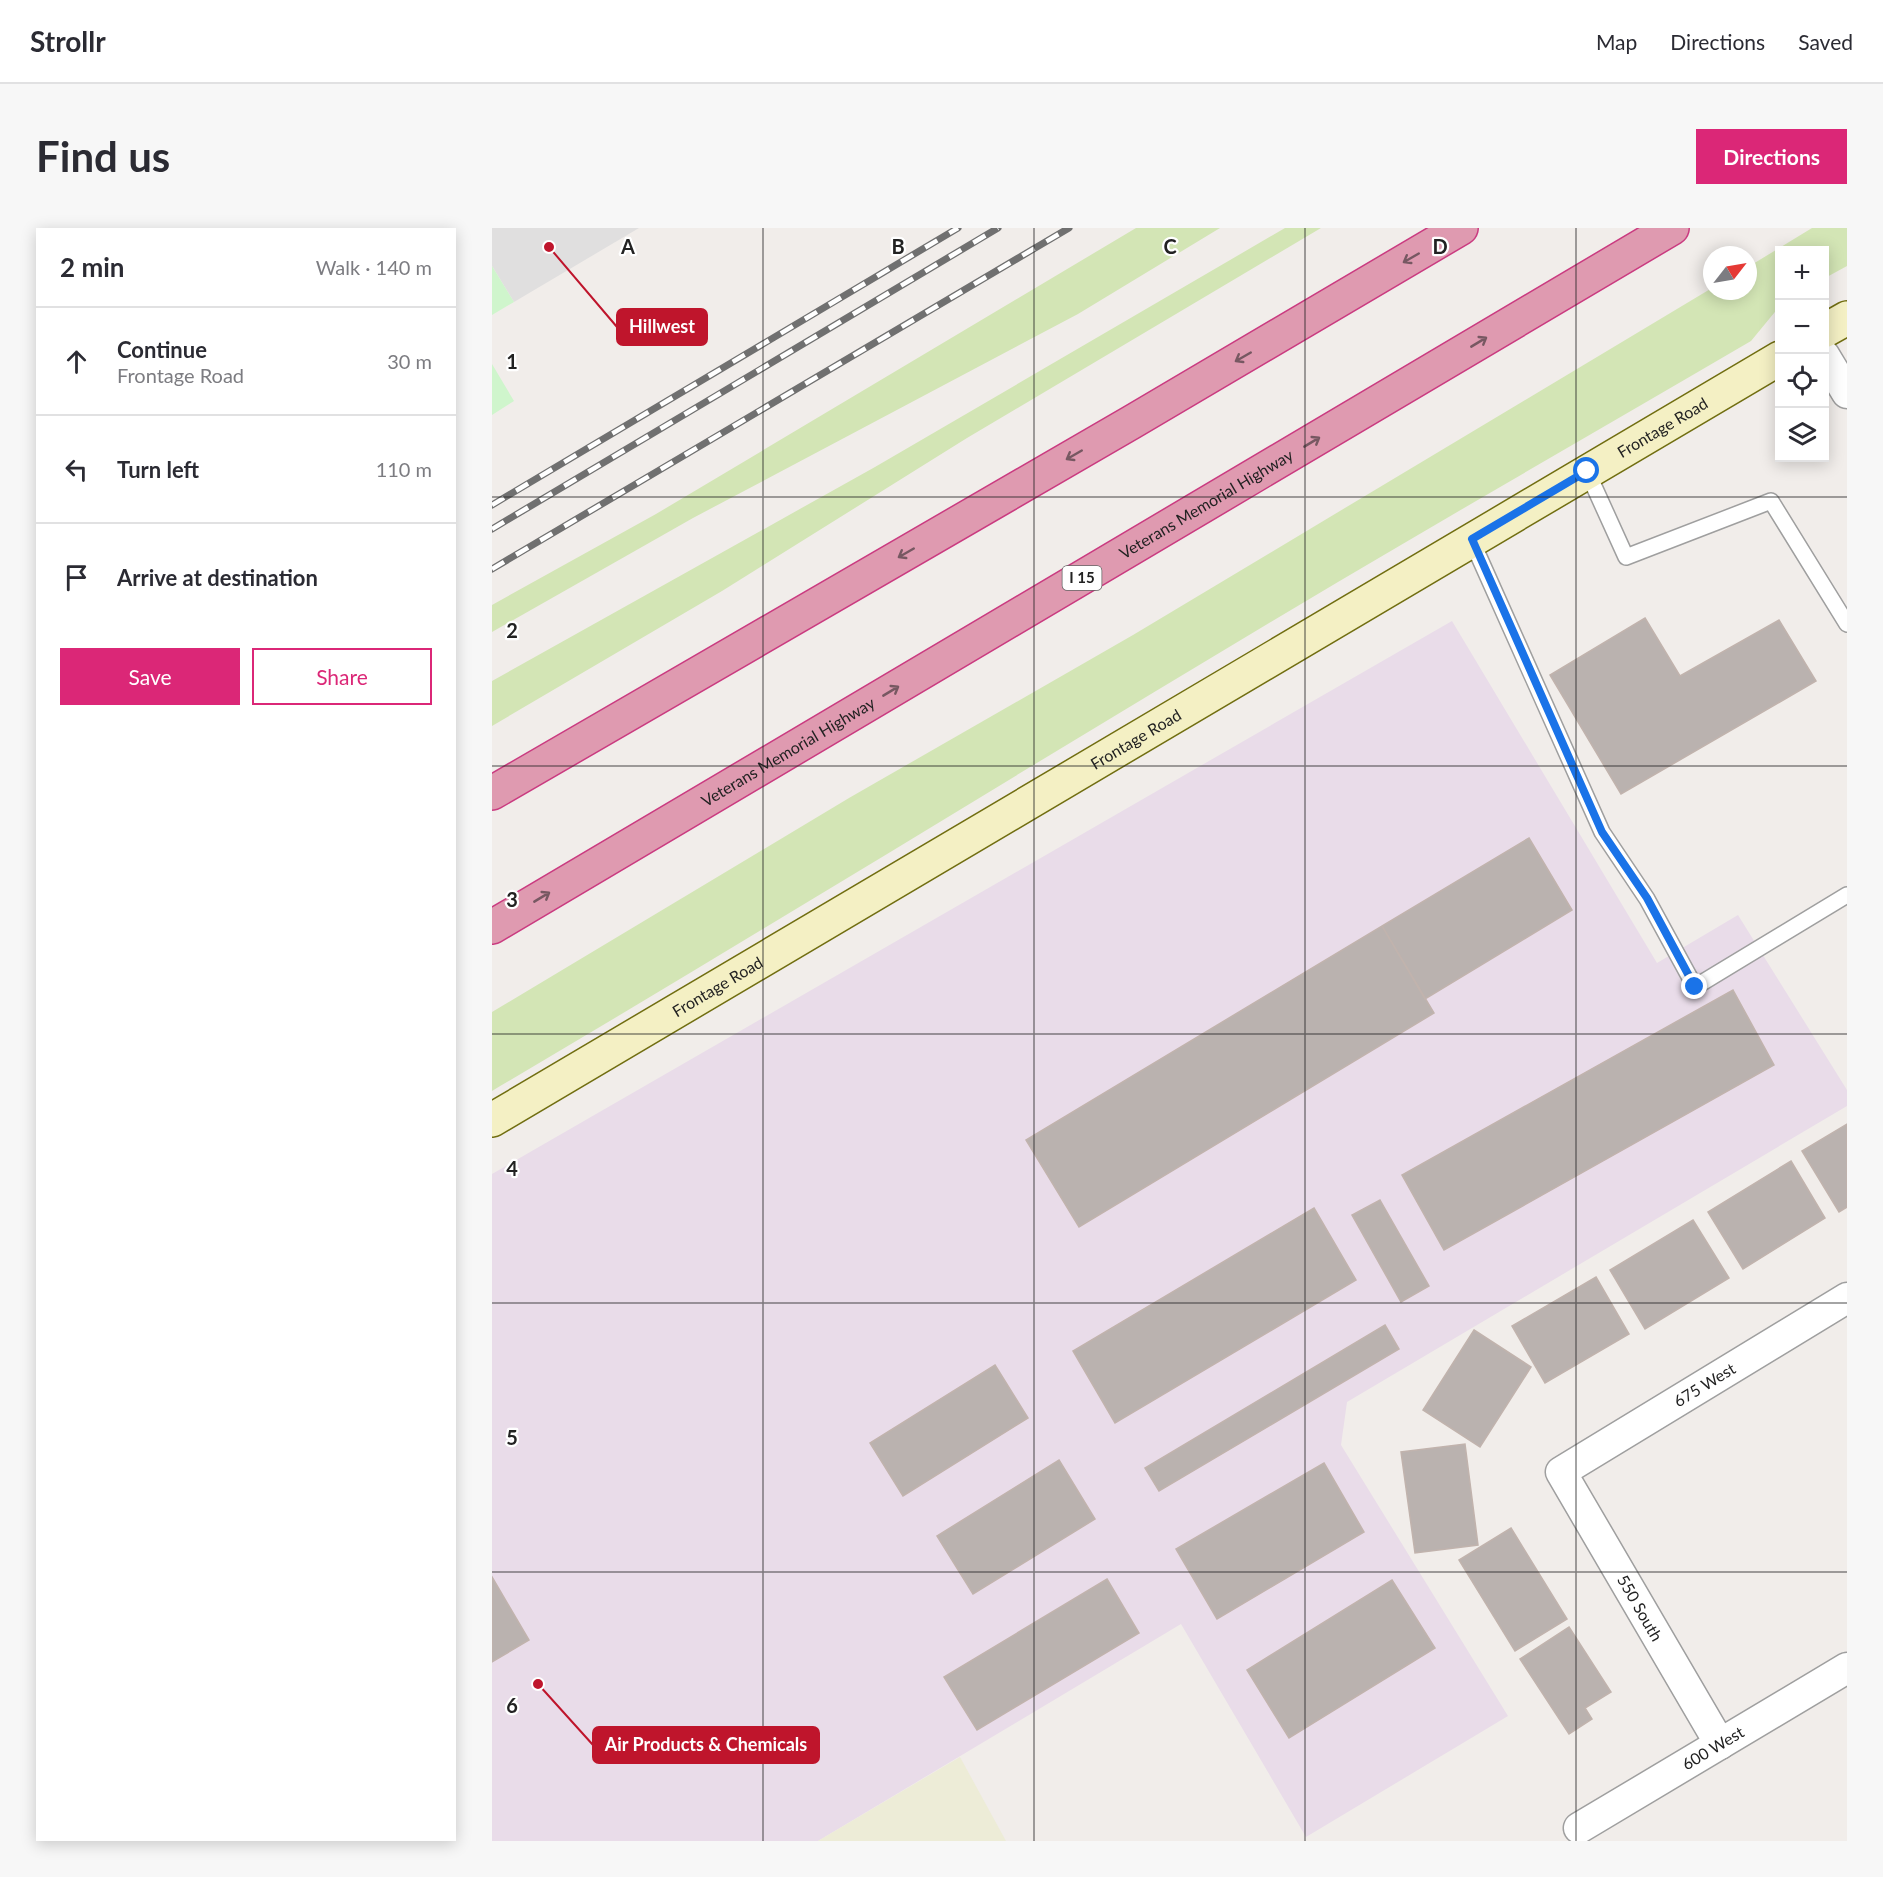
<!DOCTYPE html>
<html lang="en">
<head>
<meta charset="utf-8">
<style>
	body { margin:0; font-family:Lato,sans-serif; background:#f7f7f7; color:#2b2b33 }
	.controls { position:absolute; right:18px; top:18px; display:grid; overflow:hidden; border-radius:0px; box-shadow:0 3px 15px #0003 }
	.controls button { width:54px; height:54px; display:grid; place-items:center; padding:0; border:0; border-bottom:2px solid #e1e1e2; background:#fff; color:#2b2b33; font:30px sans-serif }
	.compass { position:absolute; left:1211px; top:18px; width:54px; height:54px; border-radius:50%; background:#fff; box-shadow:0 3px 15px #0003; rotate:59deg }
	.stop { position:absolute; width:18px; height:18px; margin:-14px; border:4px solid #1a73e8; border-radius:50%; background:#fff }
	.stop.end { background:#1a73e8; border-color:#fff; box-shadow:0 2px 6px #0008 }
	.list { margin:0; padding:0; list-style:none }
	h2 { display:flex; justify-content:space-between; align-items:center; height:78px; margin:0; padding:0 24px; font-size:26px }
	h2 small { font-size:20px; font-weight:400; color:#7c7c81 }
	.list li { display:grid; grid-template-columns:39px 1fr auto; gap:18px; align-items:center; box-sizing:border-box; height:108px; padding:0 24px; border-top:2px solid #e1e1e2 }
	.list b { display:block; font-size:22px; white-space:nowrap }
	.list p { margin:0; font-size:20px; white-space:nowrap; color:#7c7c81 }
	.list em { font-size:20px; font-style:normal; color:#7c7c81 }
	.actions { display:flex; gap:12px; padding:18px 24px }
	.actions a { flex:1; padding:14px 0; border:2px solid #db2777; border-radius:0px; text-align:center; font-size:21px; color:#db2777 }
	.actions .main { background:#db2777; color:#fff }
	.icon { flex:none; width:33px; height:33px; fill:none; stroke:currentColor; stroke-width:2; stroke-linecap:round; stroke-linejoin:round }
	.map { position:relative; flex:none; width:1355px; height:1613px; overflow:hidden; border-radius:0px }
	header { display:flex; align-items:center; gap:36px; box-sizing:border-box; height:84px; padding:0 30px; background:#fff; border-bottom:2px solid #e1e1e2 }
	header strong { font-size:28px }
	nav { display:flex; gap:33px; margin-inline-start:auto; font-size:21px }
	.intro { display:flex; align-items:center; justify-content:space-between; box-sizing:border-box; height:144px; padding:0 36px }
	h1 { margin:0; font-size:42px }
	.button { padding:15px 27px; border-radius:0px; background:#db2777; color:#fff; font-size:21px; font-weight:700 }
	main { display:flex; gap:36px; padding:0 36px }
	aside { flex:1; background:#fff; border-radius:0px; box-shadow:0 3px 15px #0003 }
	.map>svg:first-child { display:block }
	.residential { fill:#e0dfdf }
	.industrial { fill:#e9dce9 }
	.farmland { fill:#edecd7 }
	.grass { fill:#d3e5b5 }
	.park { fill:#cff5cc }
	.building { fill:#bab2af; stroke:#c1b3ad; stroke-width:1.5 }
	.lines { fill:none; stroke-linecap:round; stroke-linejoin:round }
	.lane-casing { stroke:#9f9f9f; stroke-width:18 }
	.street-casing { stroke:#9f9f9f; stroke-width:33 }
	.secondary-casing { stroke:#716e11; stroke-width:36 }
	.highway-casing { stroke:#ca3b80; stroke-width:36 }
	.lane { stroke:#fff; stroke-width:15 }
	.street { stroke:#fff; stroke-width:30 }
	.secondary { stroke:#f4f0c4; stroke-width:33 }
	.highway { stroke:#df9ab0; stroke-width:33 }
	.rail-casing { stroke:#707070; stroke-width:7 }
	.rail { stroke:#fff; stroke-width:4.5; stroke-dasharray:14; stroke-linecap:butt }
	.oneway { stroke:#775862 }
	.route { stroke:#1a73e8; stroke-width:8 }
	.grid { fill:none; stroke:#222; stroke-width:1.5; stroke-opacity:0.55 }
	.labels { text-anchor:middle; stroke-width:4.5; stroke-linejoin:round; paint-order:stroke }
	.shield { fill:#fff; stroke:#646464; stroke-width:1.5 }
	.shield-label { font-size:15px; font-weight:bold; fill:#222 }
	.street-label { font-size:16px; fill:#222; stroke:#fff }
	.grid-label { font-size:20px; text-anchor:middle; font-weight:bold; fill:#222; stroke:#fff; stroke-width:4.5; stroke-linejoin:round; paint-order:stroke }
	.leader { fill:none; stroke:#bf152c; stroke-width:2 }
	.callout-dot { fill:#bf152c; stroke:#fff; stroke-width:2 }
	.callout { fill:#bf152c; stroke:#bf152c; stroke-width:2 }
	.callout-label { font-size:18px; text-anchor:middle; font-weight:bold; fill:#fff }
</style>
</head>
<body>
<header>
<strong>Strollr</strong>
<nav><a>Map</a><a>Directions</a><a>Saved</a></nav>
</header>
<div class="intro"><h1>Find us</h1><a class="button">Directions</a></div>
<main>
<aside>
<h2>2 min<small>Walk · 140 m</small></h2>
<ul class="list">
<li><svg class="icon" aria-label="ahead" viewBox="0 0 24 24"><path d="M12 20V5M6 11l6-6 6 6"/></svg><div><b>Continue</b><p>Frontage Road</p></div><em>30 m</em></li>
<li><svg class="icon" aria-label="left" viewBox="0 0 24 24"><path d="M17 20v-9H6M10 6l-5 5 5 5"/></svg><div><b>Turn left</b></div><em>110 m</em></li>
<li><svg class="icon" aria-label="arrive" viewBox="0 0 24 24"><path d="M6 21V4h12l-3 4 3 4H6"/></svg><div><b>Arrive at destination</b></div></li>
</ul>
<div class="actions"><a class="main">Save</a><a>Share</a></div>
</aside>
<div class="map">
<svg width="1355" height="1613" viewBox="0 0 1355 1613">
	<rect width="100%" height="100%" fill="#f1edea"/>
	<!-- residential -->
	<path class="residential" d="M0,0H147L22,74L0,38Z"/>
	<!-- industrial -->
	<path class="industrial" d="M960,393L1165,735L1246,687L1355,862V878L855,1174L849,1217L1016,1488L814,1609L689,1396L326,1613H0V946Z"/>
	<!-- farmland -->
	<path class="farmland" d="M468,1529L514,1613H326Z"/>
	<!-- grass -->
	<path class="grass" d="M644,0H728L586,86L201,290L0,404V377L164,286Z
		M793,0H829L475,210L230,363L0,498V453L383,239Z
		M1320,0H1355V38L1333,50L1332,22H1288L1287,79L1259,113C1122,193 983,273 846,354C563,522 283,696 0,863V784L357,570L641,407L1220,60V63H1256V39Z"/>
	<!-- park -->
	<path class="park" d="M0,38L22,74L0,87Z
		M0,136L22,173L0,187Z"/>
	<!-- building -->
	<path class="building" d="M1153,390L1188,448L1287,392L1324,453L1129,566L1058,447Z
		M1037,610L1080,682L933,771L890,698Z
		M890,698L942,785L587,999L534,912Z
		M1241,762L1282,837L952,1022L910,947Z
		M1355,896V979L1347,984L1310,923Z
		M1299,933L1333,990L1251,1041L1216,984Z
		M888,972L937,1058L909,1074L860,987Z
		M822,980L864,1052L623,1195L581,1123Z
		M1201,992L1237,1050L1153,1101L1118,1042Z
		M1104,1049L1137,1106L1053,1155L1020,1098Z
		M893,1097L907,1121L667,1263L653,1240Z
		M982,1102L1039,1139L988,1219L931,1182Z
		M503,1137L536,1190L411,1268L378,1215Z
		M973,1216L986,1317L923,1325L909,1224Z
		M567,1232L603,1291L481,1366L445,1308Z
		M832,1235L872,1304L725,1391L684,1321Z
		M1019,1300L1075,1391L1023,1423L967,1332Z
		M0,1349L37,1412L0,1434Z
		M615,1351L647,1405L485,1502L452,1449Z
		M900,1352L943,1420L797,1510L755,1442Z
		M1077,1399L1119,1464L1093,1480L1100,1491L1077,1506L1028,1431Z"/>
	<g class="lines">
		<!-- lane casing -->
		<g class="lane-casing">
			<path id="lane" d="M1095,243L1134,329L1279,273L1355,396
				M979,311L1110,604L1155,671L1203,759L1355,667"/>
		</g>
		<!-- street casing -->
		<g class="street-casing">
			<g id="street">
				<path d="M1332,127L1355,165"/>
				<path id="s1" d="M1228,1516L1069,1244L1355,1070"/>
				<path id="s2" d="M1087,1600L1355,1440"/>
			</g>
		</g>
		<!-- secondary casing -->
		<g class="secondary-casing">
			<g id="secondary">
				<path d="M1332,103L1355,90"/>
				<path id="s3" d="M0,892L1288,130"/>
			</g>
		</g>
		<!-- highway casing -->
		<g class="highway-casing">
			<g id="highway">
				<path d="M0,565L640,194L969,0"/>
				<path id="s4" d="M0,699L1180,0"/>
			</g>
		</g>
		<!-- lane -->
		<use href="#lane" class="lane"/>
		<!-- street -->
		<use href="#street" class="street"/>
		<!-- secondary -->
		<use href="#secondary" class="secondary"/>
		<!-- highway -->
		<use href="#highway" class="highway"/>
		<!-- rail casing -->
		<g class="rail-casing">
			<path id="rail" d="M0,277L466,0
				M0,301L506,0
				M0,341L577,0"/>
		</g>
		<!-- rail -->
		<use href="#rail" class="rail"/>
	</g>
	<!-- one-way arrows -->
	<defs><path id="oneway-shaft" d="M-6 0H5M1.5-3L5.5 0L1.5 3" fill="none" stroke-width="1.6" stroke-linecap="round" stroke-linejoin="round" transform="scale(1.5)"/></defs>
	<g class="oneway">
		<use href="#oneway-shaft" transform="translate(919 30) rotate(150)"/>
		<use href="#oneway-shaft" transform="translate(987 114) rotate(-31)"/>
		<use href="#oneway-shaft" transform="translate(751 129) rotate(150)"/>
		<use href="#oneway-shaft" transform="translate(820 214) rotate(-31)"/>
		<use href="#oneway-shaft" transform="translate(582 227) rotate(150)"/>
		<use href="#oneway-shaft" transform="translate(414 325) rotate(150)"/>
		<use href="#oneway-shaft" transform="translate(399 463) rotate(-31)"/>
		<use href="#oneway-shaft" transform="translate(50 669) rotate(-31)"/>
	</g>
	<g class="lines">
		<!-- route -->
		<path class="route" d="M1095,243L980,311L1110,604L1155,670L1203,759"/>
	</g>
	<!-- grid -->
	<path class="grid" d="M271,0V1613M542,0V1613M813,0V1613M1084,0V1613M0,269H1355M0,538H1355M0,806H1355M0,1075H1355M0,1344H1355"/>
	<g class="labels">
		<!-- shield labels -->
		<rect class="shield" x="570.5" y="338" width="39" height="24" rx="4.5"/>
		<g class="shield-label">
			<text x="590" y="355">I 15</text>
		</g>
		<!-- street labels -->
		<g class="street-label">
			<text dy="6" stroke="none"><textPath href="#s3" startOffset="1360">Frontage Road</textPath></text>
			<text dy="6" stroke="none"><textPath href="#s4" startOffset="830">Veterans Memorial Highway</textPath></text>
			<text dy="6" stroke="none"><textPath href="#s3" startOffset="748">Frontage Road</textPath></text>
			<text dy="6" stroke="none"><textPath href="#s4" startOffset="344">Veterans Memorial Highway</textPath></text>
			<text dy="6" stroke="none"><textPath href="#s3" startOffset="262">Frontage Road</textPath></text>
			<text dy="6" stroke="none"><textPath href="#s1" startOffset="483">675 West</textPath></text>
			<text transform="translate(1148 1380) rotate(60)" y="6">550 South</text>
			<text dy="6" stroke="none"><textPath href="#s2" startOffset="156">600 West</textPath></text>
		</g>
	</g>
	<g class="grid-label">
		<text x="136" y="26">A</text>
		<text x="406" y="26">B</text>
		<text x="678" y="26">C</text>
		<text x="948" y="26">D</text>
		<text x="20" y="141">1</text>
		<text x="20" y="410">2</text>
		<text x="20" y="679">3</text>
		<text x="20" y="948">4</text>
		<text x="20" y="1217">5</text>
		<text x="20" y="1485">6</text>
	</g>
	<!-- callouts -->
	<path class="leader" d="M57 19L125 99M46 1456L101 1517"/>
	<g class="callout-dot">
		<circle cx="57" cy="19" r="6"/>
		<circle cx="46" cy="1456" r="6"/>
	</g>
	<g class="callout">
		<rect x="125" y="81" width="90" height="36" rx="6"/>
		<rect x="101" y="1499" width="226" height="36" rx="6"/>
	</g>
	<g class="callout-label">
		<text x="170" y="105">Hillwest</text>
		<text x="214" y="1523">Air Products &amp; Chemicals</text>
	</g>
</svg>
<div class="controls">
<button>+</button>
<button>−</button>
<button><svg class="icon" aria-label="locate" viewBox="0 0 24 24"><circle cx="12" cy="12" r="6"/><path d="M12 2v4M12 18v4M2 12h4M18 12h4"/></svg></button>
<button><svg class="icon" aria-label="layers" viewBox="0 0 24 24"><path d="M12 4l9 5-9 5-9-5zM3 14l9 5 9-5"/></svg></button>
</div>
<svg class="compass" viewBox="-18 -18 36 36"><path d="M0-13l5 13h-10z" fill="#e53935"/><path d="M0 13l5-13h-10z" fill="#7c7c81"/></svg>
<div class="stop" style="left:1095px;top:243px"></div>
<div class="stop end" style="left:1203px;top:759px"></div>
</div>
</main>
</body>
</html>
